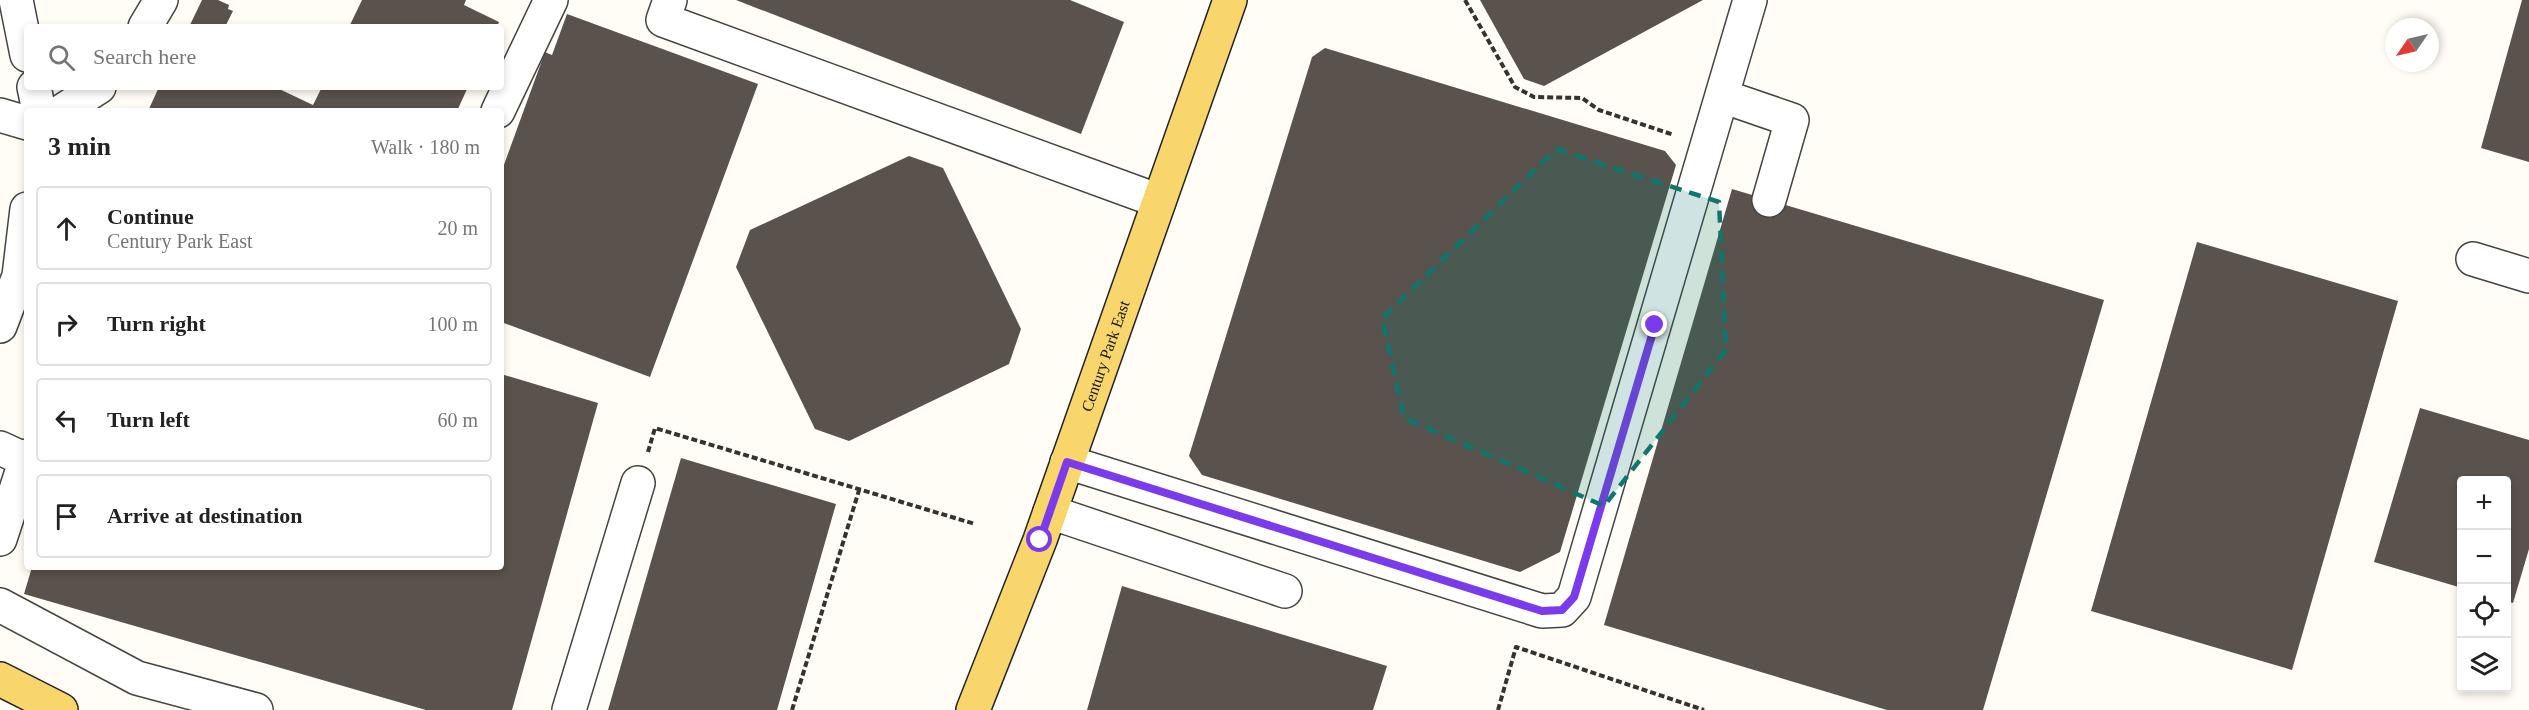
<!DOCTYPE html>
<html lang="en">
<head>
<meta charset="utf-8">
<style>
	body { margin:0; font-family:Georgia,serif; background:#f6f6f6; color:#222 }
	.controls { position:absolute; right:18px; bottom:18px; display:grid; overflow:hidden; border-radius:6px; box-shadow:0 3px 9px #0003 }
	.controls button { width:54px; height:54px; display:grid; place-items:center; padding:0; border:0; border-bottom:2px solid #e0e0e0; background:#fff; color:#222; font:30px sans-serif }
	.compass { position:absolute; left:2385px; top:18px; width:54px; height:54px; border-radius:50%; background:#fff; box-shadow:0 3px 9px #0003; rotate:236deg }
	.stop { position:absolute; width:18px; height:18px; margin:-14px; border:4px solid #7c3aed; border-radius:50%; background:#fff }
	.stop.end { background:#7c3aed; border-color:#fff; box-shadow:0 2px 6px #0008 }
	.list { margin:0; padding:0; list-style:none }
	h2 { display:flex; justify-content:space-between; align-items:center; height:78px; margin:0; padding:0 24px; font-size:26px }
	h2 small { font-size:20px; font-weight:400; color:#767676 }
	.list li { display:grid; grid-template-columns:39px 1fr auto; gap:18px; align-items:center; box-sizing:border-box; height:84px; margin:0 12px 12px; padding:0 12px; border:2px solid #e0e0e0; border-radius:6px }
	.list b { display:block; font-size:22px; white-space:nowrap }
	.list p { margin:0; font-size:20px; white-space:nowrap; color:#767676 }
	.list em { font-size:20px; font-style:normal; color:#767676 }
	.icon { flex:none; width:33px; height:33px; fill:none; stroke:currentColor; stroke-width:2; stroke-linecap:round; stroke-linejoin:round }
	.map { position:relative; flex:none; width:2529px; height:710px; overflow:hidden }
	.search { position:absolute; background:#fff; box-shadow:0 3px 9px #0003; left:24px; top:24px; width:480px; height:66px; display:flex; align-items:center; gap:15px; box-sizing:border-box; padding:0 21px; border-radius:6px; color:#767676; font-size:22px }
	.panel { position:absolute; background:#fff; box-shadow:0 3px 9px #0003; left:24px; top:108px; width:480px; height:462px; border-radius:6px }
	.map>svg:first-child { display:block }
	.building { fill:#5a524d }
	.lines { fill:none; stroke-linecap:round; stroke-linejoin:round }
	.minor-casing { stroke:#444; stroke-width:36 }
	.major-casing { stroke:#222; stroke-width:36 }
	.path { stroke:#333; stroke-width:4; stroke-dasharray:6 3; stroke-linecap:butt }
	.minor { stroke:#fff; stroke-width:33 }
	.major { stroke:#f9d66b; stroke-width:33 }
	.route { stroke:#7c3aed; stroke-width:8 }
	.marked { fill:#0f766e; fill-opacity:0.2; stroke:#0f766e; stroke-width:4.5; stroke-dasharray:12 8; stroke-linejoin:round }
	.labels { text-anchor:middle; stroke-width:6; stroke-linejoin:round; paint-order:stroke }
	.street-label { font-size:16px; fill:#111; stroke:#fff }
</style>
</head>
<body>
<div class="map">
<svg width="2529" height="710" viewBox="0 0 2529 710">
	<rect width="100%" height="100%" fill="#fffdf5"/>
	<!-- building -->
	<path class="building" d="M202,0H218L229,5L228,9L233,11L225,27H189Z
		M362,0H466L464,5L499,22L497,27H349Z
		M736,0H1070L1124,22L1081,134Z
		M1480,0H1703L1544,86L1524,79Z
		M2522,0H2529V162L2481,148Z
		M567,14L758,84L650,377L501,322V173L545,52L552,55Z
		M1325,48L1665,151L1676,165L1560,552L1520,572L1202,475L1189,456L1312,57Z
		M159,87H275L313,105L322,87H468L457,111H148Z
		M909,156L943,168L1021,329L1009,364L849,441L815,429L736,267L750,230Z
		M1732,189L2104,300L1983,710H1887L1604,625Z
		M2197,242L2398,301L2292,670L2091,611Z
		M501,374L598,403L512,710H426L24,594L32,567H501Z
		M2420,408L2529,440V549L2513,603L2506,601V480H2462V588L2374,562Z
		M681,458L836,504L777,710H608Z
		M1122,586L1387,666L1373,710H1087Z"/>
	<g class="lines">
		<!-- minor casing -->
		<g class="minor-casing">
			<path id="minor" d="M16,0L27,55
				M670,0L663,20L1159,201
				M145,27L161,0
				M34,87L39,111
				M1722,96L1792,120L1769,200
				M62,111L99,87
				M498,111L551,0
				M0,115L27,123
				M2473,259L2529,276
				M0,326L19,276L27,209
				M0,448L26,460
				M1067,462L1542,611L1562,610L1574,597L1750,0
				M1050,512L1285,591
				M0,539L27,456
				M0,605L137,678L256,710
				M569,710L638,483"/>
		</g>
		<!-- major casing -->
		<g class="major-casing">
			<g id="major">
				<path d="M0,679L61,710"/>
				<path id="s1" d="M973,710L1040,540L1230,0"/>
			</g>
		</g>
		<!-- path -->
		<path class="path" d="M1465,0L1515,87L1534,97L1582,98L1599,110L1674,135
			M648,452L655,428L975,524
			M792,710L860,487
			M1498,710L1516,647L1704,710"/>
		<!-- minor -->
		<use href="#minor" class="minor"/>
		<!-- major -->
		<use href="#major" class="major"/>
	</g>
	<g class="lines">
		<!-- route -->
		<path class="route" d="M1040,540L1067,462L1542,611L1562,610L1574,597L1655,325"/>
	</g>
	<!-- marked area -->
	<path class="marked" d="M1556,149L1719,202L1726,350L1604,506L1404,418L1382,318Z"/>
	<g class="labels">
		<!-- street labels -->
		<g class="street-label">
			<text dy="6" stroke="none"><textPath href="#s1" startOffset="378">Century Park East</textPath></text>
		</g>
	</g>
</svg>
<div class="controls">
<button>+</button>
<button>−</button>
<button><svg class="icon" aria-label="locate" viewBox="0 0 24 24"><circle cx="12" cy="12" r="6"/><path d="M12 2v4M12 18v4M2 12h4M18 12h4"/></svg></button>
<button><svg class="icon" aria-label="layers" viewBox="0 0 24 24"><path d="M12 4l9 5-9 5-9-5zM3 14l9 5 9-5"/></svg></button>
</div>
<svg class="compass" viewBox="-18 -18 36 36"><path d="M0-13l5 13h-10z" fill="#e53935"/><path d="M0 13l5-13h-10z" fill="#767676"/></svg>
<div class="stop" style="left:1040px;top:540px"></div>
<div class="stop end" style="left:1655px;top:325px"></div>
<div class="search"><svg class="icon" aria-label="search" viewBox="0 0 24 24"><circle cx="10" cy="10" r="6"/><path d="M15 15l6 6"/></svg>Search here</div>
<section class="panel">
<h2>3 min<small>Walk · 180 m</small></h2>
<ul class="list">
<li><svg class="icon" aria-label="ahead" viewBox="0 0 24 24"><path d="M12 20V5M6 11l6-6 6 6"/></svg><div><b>Continue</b><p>Century Park East</p></div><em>20 m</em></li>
<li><svg class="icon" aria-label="right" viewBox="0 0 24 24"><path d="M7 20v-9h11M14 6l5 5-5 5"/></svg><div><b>Turn right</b></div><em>100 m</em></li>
<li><svg class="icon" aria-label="left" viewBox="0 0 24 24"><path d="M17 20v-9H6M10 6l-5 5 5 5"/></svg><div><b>Turn left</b></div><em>60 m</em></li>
<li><svg class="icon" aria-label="arrive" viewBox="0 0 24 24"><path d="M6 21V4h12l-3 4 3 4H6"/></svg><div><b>Arrive at destination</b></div></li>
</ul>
</section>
</div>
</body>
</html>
